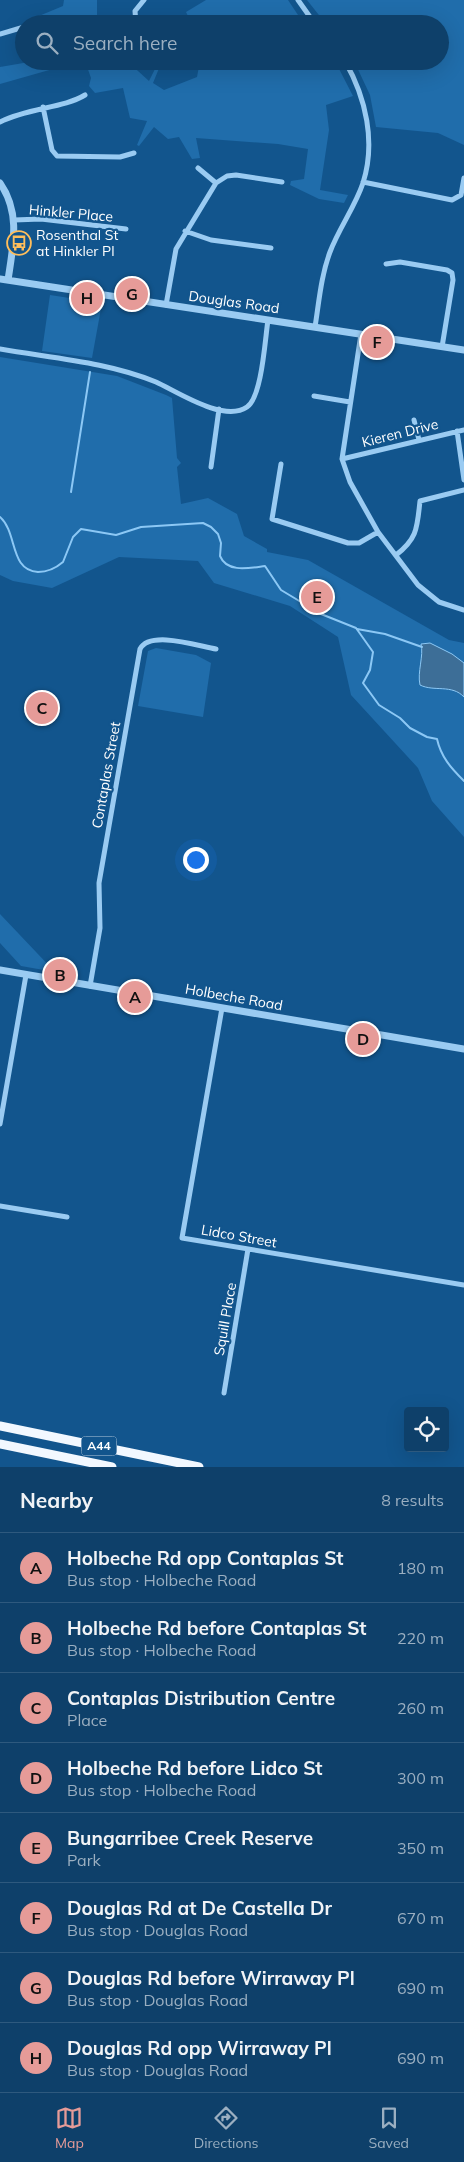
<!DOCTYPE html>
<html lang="en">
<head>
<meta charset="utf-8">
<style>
	body { margin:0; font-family:Mulish,sans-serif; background:#174770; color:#f1f3f6 }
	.controls { position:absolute; right:15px; bottom:15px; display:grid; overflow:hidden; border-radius:5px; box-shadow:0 5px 20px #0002 }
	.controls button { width:45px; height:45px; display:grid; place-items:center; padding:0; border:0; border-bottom:1px solid #2e597e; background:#0e406a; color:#f1f3f6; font:25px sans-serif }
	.you { position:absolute; left:195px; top:859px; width:18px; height:18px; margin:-12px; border:4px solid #fff; border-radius:50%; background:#1a73e8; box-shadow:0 0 0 8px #1a73e833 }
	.badge { display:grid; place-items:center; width:32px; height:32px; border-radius:50%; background:#e69b98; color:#111; font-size:16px; font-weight:700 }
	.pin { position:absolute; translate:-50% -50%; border:2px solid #fff; box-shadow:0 1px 5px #0006 }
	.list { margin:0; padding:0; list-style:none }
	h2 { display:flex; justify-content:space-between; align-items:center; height:65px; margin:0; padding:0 20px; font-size:21px }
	h2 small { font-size:16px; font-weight:400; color:#9bafc1 }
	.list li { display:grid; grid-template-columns:32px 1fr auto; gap:15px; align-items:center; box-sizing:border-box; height:70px; padding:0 20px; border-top:1px solid #2e597e }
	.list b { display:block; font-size:19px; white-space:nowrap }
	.list p { margin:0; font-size:16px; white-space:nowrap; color:#9bafc1 }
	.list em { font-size:16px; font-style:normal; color:#9bafc1 }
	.icon { flex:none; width:28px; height:28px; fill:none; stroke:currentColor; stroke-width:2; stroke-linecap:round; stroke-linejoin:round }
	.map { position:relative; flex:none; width:464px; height:1467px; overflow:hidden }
	.search { position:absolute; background:#0e406a; box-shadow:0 5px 20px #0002; left:15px; right:15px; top:15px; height:55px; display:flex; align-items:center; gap:12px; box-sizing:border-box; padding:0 18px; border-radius:28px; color:#9bafc1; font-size:19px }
	.sheet { height:625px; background:#0e406a }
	nav { display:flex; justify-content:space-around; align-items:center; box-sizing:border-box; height:70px; border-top:1px solid #2e597e; background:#0e406a; font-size:14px; color:#9bafc1 }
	nav a { display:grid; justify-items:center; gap:2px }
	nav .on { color:#e69b98 }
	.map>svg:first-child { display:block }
	.green { fill:#206dab }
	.water { fill:#3d6e97; stroke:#8cc8f5 }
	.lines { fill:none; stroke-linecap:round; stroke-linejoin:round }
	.stream { stroke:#8cc8f5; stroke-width:2 }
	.minor { stroke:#9acbf2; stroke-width:5 }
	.tertiary { stroke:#9acbf2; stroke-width:7 }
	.trunk { stroke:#f2f8ff; stroke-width:9 }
	.labels { text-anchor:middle; stroke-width:4.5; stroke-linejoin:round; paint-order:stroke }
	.shield { fill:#12558d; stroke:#b8ccdd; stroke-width:1 }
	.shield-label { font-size:12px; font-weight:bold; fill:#fff }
	.street-label { font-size:14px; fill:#fff; stroke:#12558d }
	.poi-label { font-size:14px; fill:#fff; stroke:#12558d; text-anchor:start }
</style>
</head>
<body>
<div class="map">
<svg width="464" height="1467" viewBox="0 0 464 1467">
	<rect width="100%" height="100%" fill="#12558d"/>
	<!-- green -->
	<path class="green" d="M64,0H97V24H59L60,17L36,21L34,18L63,6Z
		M206,0H288L304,24H192L186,12Z
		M307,0H464V145L438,133L376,127L370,95L354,61H440V24H326Z
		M35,61H81L0,84V67Z
		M85,61H127L149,81L159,61H162L153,83L164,90L197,77L200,61H335L353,96L326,105L329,130L320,190L348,195L344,203L319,199L290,185L291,181L304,179L308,149L278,144L196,138L200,158L192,159L179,137L168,139L154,127L139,146L137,145L147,121L130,118L123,88L95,93L89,86L91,78Z
		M50,295L102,303L92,358L42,351Z
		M0,357L117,376L166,395L172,398L177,458L181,463L177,467L181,504L208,498L237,514L244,536L267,549V552L308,560L449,640L464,643V837L432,801L418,768L351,695L338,637L290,606L214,583L198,561L119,557L52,588L13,581L0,575Z
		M156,648L196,655L211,663L203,717L138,706L148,651Z
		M0,914L55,972L21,966L0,943Z"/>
	<!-- water -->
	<path class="water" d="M430,643L452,654L464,663V697C452,684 434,692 420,685C417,672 424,656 421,644Z"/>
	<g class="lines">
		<!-- stream -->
		<path class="stream" d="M71,492L90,372
			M0,517C18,533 9,570 38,572C47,572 56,568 63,562L73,537L81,529L116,535L141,527L203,523L211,527L218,534L221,543L220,556C227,573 249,568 265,566L281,590L321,614L356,628L373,652L370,670L363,683L379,705L400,718L410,728L427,737L437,739C441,757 451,768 464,781
			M357,629L385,634L422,647"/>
		<!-- minor -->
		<path class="minor" d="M298,0L315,24
			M136,24L135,11L144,0
			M0,34L24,27
			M43,107L52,150L57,156L120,157L134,153
			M0,122C27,108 64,108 85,95
			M198,168L216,183
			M363,182L452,200L461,195L464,178
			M14,220L41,219L126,229
			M185,231L211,240L271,248
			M386,264L400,262L447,270L452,273L453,280L442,347
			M166,305L176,249L216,183L227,176L236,175L282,182
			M315,327C319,302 321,276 330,252C339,228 355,207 363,183C376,142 366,98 345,61
			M361,334L342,459L350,482L378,532L418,585L439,602L464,610
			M0,349C51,358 108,362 156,382C178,392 224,423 247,407C262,397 265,339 268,320
			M314,396L350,402
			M414,420L419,440
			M457,431L464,480
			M342,459L464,430
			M281,464L272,519L348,543H359L378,532
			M211,467L219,409
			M396,555C418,538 417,527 420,501L464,490
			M90,986L100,928L99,883L140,649C150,630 198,646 216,649
			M222,1008L182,1238L464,1285
			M0,1124L26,975
			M0,1206L67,1217
			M224,1393L248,1249"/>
		<!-- tertiary -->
		<path class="tertiary" d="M0,183C21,213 13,246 8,280
			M0,279L464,350
			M0,970L464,1049"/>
		<!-- trunk -->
		<path class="trunk" d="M0,1426L199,1467
			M0,1444L112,1467"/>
	</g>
	<!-- icons -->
	<defs>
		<g id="bus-ring" transform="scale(1.25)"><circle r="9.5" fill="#12558d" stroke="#ffbe5b" stroke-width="1.5"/><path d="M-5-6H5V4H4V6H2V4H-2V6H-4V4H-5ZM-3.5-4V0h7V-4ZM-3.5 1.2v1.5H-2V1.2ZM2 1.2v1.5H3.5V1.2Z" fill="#ffbe5b"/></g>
	</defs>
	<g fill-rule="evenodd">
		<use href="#bus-ring" x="19" y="243"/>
	</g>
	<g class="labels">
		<!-- shield labels -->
		<rect class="shield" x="81.5" y="1436.5" width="35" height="19" rx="4"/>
		<g class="shield-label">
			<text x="99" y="1450">A44</text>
		</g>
		<!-- street labels -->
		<g class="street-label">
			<text transform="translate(71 213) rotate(5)" y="5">Hinkler Place</text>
			<text transform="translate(234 302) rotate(8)" y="5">Douglas Road</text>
			<text transform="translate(400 433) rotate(-14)" y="5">Kieren Drive</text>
			<text transform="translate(106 775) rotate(-80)" y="5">Contaplas Street</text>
			<text transform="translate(234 997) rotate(10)" y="5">Holbeche Road</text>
			<text transform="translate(239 1236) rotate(10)" y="5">Lidco Street</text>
			<text transform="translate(225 1319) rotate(-80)" y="5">Squill Place</text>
		</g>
		<!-- poi labels -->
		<g class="poi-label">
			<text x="36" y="240">Rosenthal St<tspan x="36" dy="16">at Hinkler Pl</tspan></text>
		</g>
	</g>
</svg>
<div class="controls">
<button><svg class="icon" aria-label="locate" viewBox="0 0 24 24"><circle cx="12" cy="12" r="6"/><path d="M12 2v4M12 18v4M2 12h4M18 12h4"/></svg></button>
</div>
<div class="you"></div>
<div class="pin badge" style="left:135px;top:997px">A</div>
<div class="pin badge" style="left:60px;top:975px">B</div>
<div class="pin badge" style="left:42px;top:708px">C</div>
<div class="pin badge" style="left:363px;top:1039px">D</div>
<div class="pin badge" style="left:317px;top:597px">E</div>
<div class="pin badge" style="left:377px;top:342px">F</div>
<div class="pin badge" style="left:132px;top:294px">G</div>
<div class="pin badge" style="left:87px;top:298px">H</div>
<div class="search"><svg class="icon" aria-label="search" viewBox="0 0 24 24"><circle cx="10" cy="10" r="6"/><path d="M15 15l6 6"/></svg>Search here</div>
</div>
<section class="sheet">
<h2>Nearby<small>8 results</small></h2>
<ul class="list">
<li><span class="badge">A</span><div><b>Holbeche Rd opp Contaplas St</b><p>Bus stop · Holbeche Road</p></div><em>180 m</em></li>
<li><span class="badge">B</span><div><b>Holbeche Rd before Contaplas St</b><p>Bus stop · Holbeche Road</p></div><em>220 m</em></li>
<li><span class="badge">C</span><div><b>Contaplas Distribution Centre</b><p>Place</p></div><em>260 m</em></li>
<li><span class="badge">D</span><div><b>Holbeche Rd before Lidco St</b><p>Bus stop · Holbeche Road</p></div><em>300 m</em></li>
<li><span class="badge">E</span><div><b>Bungarribee Creek Reserve</b><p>Park</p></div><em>350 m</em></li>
<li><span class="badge">F</span><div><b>Douglas Rd at De Castella Dr</b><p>Bus stop · Douglas Road</p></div><em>670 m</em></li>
<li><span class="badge">G</span><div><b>Douglas Rd before Wirraway Pl</b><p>Bus stop · Douglas Road</p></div><em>690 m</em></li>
<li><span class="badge">H</span><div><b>Douglas Rd opp Wirraway Pl</b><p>Bus stop · Douglas Road</p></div><em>690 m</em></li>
</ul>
</section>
<nav>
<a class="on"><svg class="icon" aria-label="map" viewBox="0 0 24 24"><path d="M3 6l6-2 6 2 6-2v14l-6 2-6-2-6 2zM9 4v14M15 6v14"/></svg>Map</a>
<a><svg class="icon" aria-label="directions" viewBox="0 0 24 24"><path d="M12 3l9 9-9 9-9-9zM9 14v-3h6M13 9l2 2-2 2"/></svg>Directions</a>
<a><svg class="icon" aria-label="saved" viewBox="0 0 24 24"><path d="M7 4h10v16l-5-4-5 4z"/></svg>Saved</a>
</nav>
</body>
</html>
